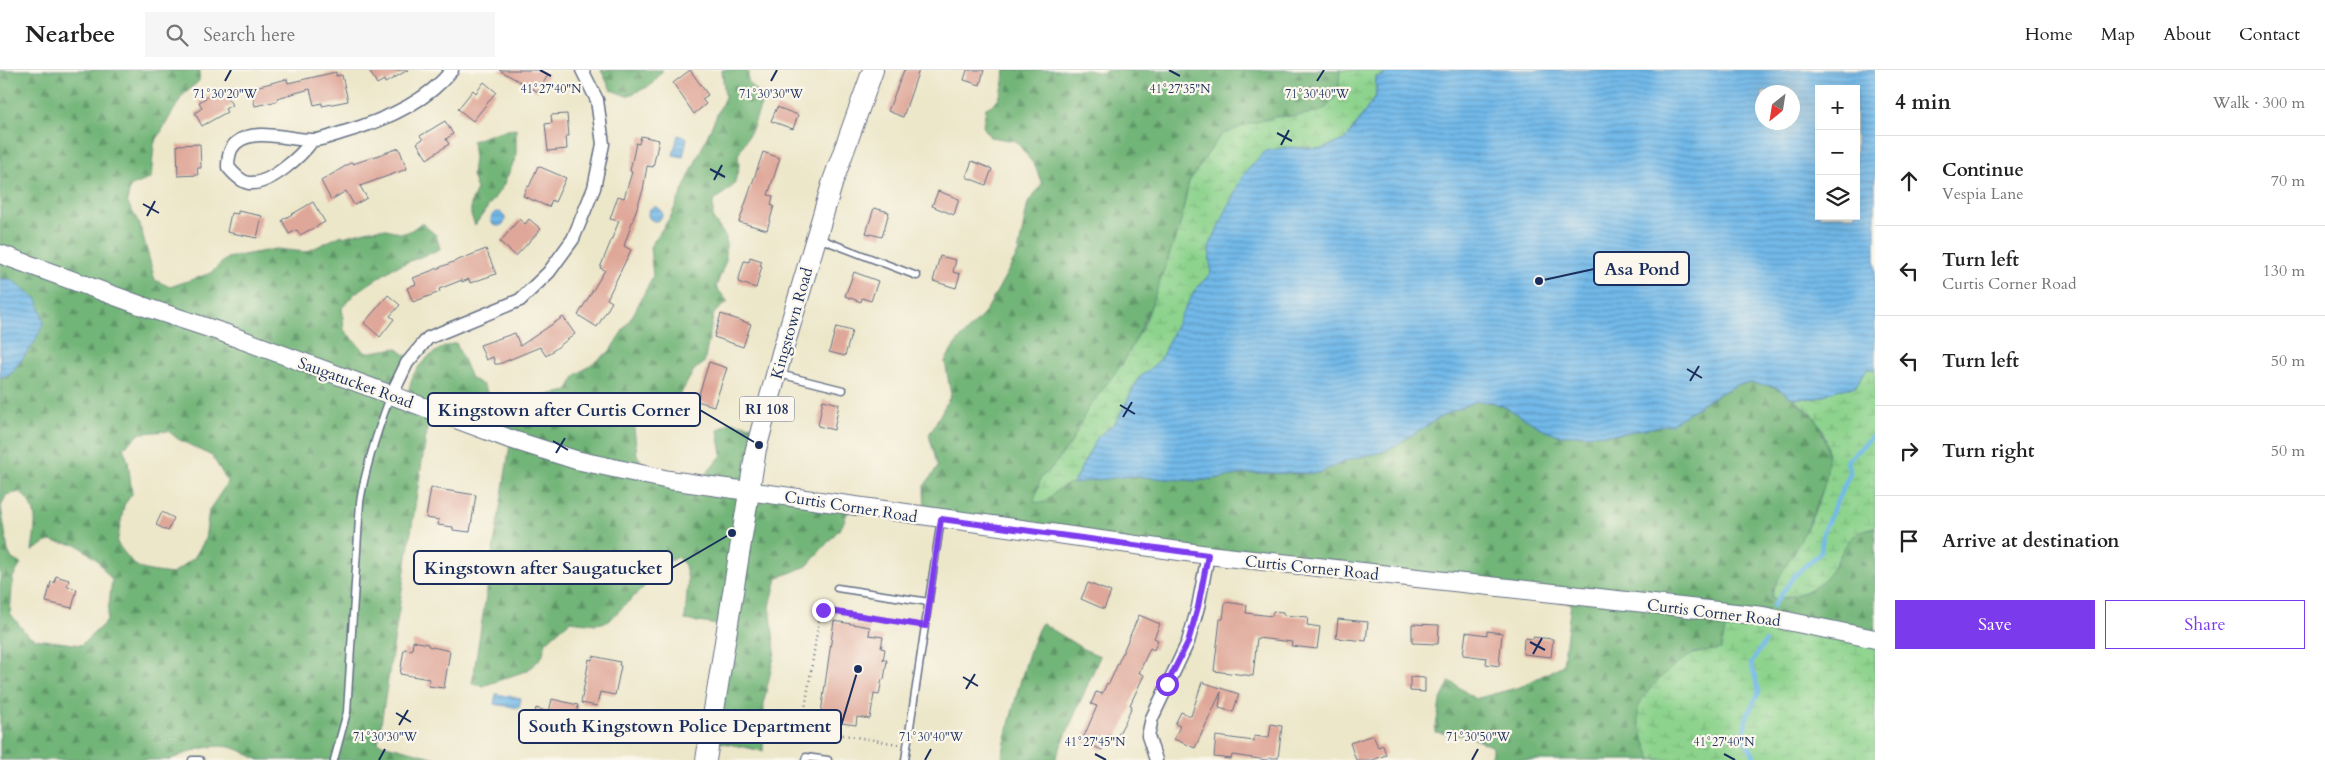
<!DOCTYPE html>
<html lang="en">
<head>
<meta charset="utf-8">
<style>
	body { margin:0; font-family:Cardo,serif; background:#f6f6f6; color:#222 }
	.controls { position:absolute; right:15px; top:15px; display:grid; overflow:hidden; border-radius:0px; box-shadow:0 5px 20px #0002 }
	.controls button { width:45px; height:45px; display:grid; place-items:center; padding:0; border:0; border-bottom:1px solid #e0e0e0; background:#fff; color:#222; font:25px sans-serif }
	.compass { position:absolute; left:1755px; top:15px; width:45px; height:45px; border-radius:50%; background:#fff; box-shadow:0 5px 20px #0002; rotate:210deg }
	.stop { position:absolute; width:15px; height:15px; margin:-11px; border:4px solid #7c3aed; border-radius:50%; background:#fff }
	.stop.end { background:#7c3aed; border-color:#fff; box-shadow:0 1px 5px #0008 }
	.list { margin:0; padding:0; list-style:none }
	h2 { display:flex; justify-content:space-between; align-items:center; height:65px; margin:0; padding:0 20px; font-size:21px }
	h2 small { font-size:16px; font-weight:400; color:#767676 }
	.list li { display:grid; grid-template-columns:32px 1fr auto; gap:15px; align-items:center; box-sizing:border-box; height:90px; padding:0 20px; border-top:1px solid #e0e0e0 }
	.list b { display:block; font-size:19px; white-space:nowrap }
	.list p { margin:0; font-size:16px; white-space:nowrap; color:#767676 }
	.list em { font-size:16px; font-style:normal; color:#767676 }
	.actions { display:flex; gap:10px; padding:15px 20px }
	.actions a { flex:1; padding:11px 0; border:1px solid #7c3aed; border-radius:0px; text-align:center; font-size:18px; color:#7c3aed }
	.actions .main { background:#7c3aed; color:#fff }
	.icon { flex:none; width:28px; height:28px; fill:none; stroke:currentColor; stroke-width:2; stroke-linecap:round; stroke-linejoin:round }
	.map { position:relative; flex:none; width:1875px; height:690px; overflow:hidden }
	header { display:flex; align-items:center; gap:30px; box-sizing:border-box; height:70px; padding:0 25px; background:#fff; border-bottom:1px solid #e0e0e0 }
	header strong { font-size:24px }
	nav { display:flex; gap:28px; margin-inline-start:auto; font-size:18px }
	.search { width:350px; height:45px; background:#f6f6f6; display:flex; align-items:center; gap:12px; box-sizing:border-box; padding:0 18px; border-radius:0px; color:#767676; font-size:19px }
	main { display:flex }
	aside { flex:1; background:#fff }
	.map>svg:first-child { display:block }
	.forest { fill:url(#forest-firs); stroke:#46726b; fill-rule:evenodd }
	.wetland { fill:url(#wetland-marsh); stroke:#548176 }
	.water { fill:url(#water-rules); stroke:#4674a4; fill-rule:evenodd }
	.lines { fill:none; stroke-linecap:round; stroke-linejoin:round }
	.stream { stroke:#72b9e9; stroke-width:4.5 }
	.building { fill:#dfa799 }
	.lane-casing { stroke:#646f84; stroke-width:9 }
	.street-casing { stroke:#646f84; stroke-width:15 }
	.secondary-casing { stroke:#646f84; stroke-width:20 }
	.primary-casing { stroke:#646f84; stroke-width:22 }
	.path { stroke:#646f84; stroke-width:2.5; stroke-dasharray:1 4; stroke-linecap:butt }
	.lane { stroke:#fff; stroke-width:6 }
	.street { stroke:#fff; stroke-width:12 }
	.secondary { stroke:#fff; stroke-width:18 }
	.primary { stroke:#fff; stroke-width:20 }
	.route { stroke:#7c3aed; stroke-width:6 }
	.ticks { fill:none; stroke:#1b2f5e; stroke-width:2 }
	.labels { text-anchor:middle; stroke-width:4.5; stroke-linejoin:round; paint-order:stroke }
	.shield { fill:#fbf7ec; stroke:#5e6b89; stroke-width:1 }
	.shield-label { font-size:15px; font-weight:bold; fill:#1b2f5e }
	.street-label { font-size:16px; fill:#1b2f5e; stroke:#fbf7ec }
	.ticks-label { font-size:12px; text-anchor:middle; fill:#1b2f5e; stroke:#fbf7ec; stroke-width:4.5; stroke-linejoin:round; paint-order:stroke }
	.leader { fill:none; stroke:#1b2f5e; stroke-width:2 }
	.callout-dot { fill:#1b2f5e; stroke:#fbf7ec; stroke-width:2 }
	.callout { fill:#fbf7ec; stroke:#1b2f5e; stroke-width:2 }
	.callout-label { font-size:18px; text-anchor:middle; font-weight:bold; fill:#1b2f5e }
</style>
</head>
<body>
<header>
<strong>Nearbee</strong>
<div class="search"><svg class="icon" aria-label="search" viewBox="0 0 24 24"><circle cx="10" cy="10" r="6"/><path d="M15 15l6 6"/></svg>Search here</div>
<nav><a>Home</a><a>Map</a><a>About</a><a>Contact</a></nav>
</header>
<main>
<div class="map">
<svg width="1875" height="690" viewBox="0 0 1875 690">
	<defs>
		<pattern id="forest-firs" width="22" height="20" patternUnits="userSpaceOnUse" patternTransform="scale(1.25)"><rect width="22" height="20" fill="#72b578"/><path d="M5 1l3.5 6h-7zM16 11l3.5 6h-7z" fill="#5d9466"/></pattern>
		<pattern id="wetland-marsh" width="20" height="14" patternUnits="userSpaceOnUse" patternTransform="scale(1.25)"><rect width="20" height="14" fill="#8dd38d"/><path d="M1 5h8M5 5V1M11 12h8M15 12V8" fill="none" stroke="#79b57c"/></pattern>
		<pattern id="water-rules" width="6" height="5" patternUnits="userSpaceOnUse" patternTransform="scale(1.25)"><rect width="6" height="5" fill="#72b9e9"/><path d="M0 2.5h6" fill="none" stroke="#5d97c0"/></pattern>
	</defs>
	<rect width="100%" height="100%" fill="#fbf7ec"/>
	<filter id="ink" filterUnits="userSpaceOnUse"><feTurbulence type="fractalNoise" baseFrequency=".02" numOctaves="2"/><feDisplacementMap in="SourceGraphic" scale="10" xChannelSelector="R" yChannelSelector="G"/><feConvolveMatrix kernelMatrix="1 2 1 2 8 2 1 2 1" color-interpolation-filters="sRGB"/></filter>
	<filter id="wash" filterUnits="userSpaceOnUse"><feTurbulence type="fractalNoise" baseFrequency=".0096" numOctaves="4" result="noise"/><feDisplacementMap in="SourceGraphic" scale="20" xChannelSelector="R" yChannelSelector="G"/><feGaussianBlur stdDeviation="1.12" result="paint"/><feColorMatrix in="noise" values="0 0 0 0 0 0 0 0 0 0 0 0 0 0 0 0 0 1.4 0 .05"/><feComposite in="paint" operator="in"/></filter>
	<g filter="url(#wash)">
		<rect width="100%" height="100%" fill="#ede7ca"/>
		<!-- forest -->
		<path class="forest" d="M0,0H200L199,11L182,26L154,74L151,108L130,117L127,132L140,155L155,210L170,217L211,203L227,188L276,179L306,182L342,165L343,167C354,164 366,160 378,159C400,157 397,173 421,153L436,165L440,179L393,198L354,224L342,238L344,260L366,283L396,278L408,287L385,326L406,332C409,323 410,310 415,302C424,288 441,276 456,273L471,308L483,315L489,325L503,334L567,321L576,305L609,282L633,245L653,206L650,177L671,146L725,27L722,0H748V11L763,29L753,57L738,85L739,96L734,115L713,132V149L726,167V190L716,217L728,232L714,243L704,293L694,300L679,327L647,342L634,358L637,385L651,407L697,415L722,385L718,360L730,352L758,357L749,416L849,439L842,456L807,496L777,508L770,536L775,582L764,631L763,681L709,670L725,556L685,550L688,510L685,495L677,487L657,498L647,514L607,552L596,554L570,551L546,572L542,587L528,600L483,616L472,614L510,375L429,347L378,673L444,690H259C251,686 243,681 234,678C213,672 188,682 169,690H0V307L10,305L35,272L12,210L0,208ZM168,361L178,369L212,386L228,412L209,440L205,470L194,488L172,504C136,499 139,502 117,473L124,435L132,424L128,391L123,378L141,363ZM20,422C41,441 35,455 32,481L49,471L78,475L97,490L112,510L107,551L81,575L36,569L27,565L10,543L13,507L21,494L12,489L8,481L1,437L6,425Z
			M601,0H663L650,16L627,26L611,20Z
			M1005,0H1086L1102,3L1107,0H1340L1339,18L1335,28L1327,37L1319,42L1297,46L1275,47L1221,65L1213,76L1189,112L1180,155L1155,227L1139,263L1123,293L1088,338L1071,373L1049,401L1041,407L1045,433L1053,423L1067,414L1082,411L1129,406L1197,411L1252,403L1308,404L1351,389L1386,381L1444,345L1476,331L1492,332L1507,338L1548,362L1560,365L1618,364L1671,353L1728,319L1739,314L1763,313L1783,321L1811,344L1818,352L1826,373L1829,399L1825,414L1803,467L1773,518L1771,529C1788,529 1809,523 1822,511C1844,492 1840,462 1875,457V570L1721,580L1694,583L1639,652L1652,690H1492V676L1466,666L1435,662L1440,632L1450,611L1475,629L1520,617L1563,595L1571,533L925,445L924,416L938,397L929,365L951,325L945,291L957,272L985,243L1018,183L1028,133L1042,114L1035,96L1016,71L990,67L983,56L986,38C1003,31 1003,16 1005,0Z
			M516,59V87L503,116L475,155L471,145V132L477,120L472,105L474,88L472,71L501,61Z
			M1042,553L1083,579L1100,586L1055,690H1002C1003,672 1031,565 1042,553Z"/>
		<!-- wetland -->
		<path class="wetland" d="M1340,0H1385L1383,6L1376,7V26L1346,69L1322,79L1289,77L1209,177L1211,203L1196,219L1180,248L1160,290L1138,309L1117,351L1097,368L1073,413C1061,415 1053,423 1045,433L1034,432L1041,407L1049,401L1071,373L1088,338L1123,293L1145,253L1180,155L1189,112L1213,76L1221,65L1246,55L1275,47L1297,46L1319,42L1327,37L1335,28L1339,18Z
			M1867,299H1875V457C1840,462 1844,492 1822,511C1809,523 1788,528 1771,529C1774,512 1786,497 1794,481C1815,446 1843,391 1818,352C1812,342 1801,335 1793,328H1817L1836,320L1854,317Z
			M1728,546L1875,570V690H1652C1647,675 1633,650 1640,634C1646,618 1678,590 1694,584C1702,581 1712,581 1721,579Z"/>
		<!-- water -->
		<path class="water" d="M1385,0H1875V299H1867L1855,317L1836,320L1817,328H1793L1774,316L1751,313L1739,314L1716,325L1671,354L1618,364L1560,365L1548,362L1507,338L1492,332L1476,331L1444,345L1386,381L1351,389L1319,403H1252L1197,411L1129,406L1073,413L1097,368L1117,351L1138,309L1160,290L1180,247L1196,219L1211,203L1209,177L1243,105L1265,81L1289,77L1322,79L1346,69L1376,26V7L1383,6ZM1819,19H1856V146H1819ZM1792,22V52H1762V22Z
			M678,65L687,68L683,87L673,85Z
			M648 144a7 7 0 1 1 14 0a7 7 0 1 1-14 0Z
			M491 149a7 7 0 1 1 14 0a7 7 0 1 1-14 0Z
			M0,208L12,210L37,229L44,252L35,272L10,305L0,307Z
			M496,624L521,628L519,638L494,634Z"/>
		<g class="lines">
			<!-- stream -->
			<path class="stream" d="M1773,536L1794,506L1821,482L1823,462L1850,403L1847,391L1875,364
				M1757,690L1743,667L1747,646L1759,622L1751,593L1766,571"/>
		</g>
		<g id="blocks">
			<!-- building -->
			<path class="building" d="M369,0H408L385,13L384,10L377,14Z
				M499,0H538L548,5L538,22Z
				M690,0L708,25L702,29L706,34L694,44L673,13Z
				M904,0H919L903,47L888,41Z
				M967,0H984L980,15L964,10Z
				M336,2V6L342,5L348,31L322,36V33L314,35L310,19L277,28L278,31L255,36L251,18L287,9L288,13Z
				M484,12L496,22L473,51L458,39L473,20L476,23Z
				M222,18L232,35L225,39L227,42L202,56L195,43L202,38L199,32Z
				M777,37L798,45L793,59L771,51Z
				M567,44L569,66H566L567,79L548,81L545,54L552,53L551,45Z
				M445,51L453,64L446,69L449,74L427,89L417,73L423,69L420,66Z
				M641,66L659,70L653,97L647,96L643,120L624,176L631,180L607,229L612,232L597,257L578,245L605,200L600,198L619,151L610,149L618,126L624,128L632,102L630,101L636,73L639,74Z
				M200,74L201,98H197L198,105L178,106L177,75Z
				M399,78L407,99L360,116L367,128L354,135L346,121L331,130L321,111L352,92L353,94Z
				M763,82L780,88L768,125L773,126L771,135L774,136L767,160L739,152Z
				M972,91L992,99L986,115L966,107Z
				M538,96L566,108L555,132L552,130L549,137L523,126L527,116L529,117Z
				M938,121L959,129L954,145L932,136Z
				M313,132L325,152L300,165L297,160L289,164L282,150Z
				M874,138L889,142L882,167L866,163Z
				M238,141L262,146L257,168L227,162L231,143L238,144Z
				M519,149L525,154L529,149L541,159L516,186L500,172Z
				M486,179L496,204L470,213L469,209L462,212V210L439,219L440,222L413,232L407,218L416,214L413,208Z
				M940,186L956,190L953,202L960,204L956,218L933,211Z
				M750,187L762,191L760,196H762L756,218L738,212L744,191L749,192Z
				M854,202L878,211L871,231L862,228L861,232L845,226Z
				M388,225L400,235L390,246L394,249L380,267L364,253Z
				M721,244L751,254L743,277L714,267Z
				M563,247L575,264L546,286L540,277L499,294H495L493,287L486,290L480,275L515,263L520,276Z
				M836,257L852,261L845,286L829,282Z
				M709,292L727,298L714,336L697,331Z
				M823,330L839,334L834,360L818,356Z
				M431,418L476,425L470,462L453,460V457L438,455L439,450L426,448Z
				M162,442L174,448L168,461L156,455Z
				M56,506L69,510L67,516L77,519L72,538L46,532L51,512L54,513Z
				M1088,513L1111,522L1104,539L1081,529Z
				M1225,532L1247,535L1246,543L1272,546L1273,541L1283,542V545L1308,547L1307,555L1320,557L1317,579L1291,576L1292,572L1257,568L1253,606L1214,601L1220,549H1223Z
				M1139,545L1160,554L1154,568L1158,570L1154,580L1150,578L1139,603L1144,605L1130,635L1132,636L1126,650L1116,669L1108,665L1102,680L1082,671L1097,636L1091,634L1096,622L1102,624L1107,613L1109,614Z
				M1338,549L1368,552L1366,571L1336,568Z
				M834,551L870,557L869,565L883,567L881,578L885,579L883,590H887L884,610L882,609L879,625L874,624L870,649L857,647L856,655L820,650Z
				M1412,554L1439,555L1438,574L1412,573Z
				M1487,561L1502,563L1499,596L1486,594L1487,588L1463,585L1466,562L1487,565Z
				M1533,567L1553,569L1551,587L1523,584L1524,568L1533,569Z
				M413,571L428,574V576L450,581L444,618L428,616L429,609L400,604L404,579L412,580Z
				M593,586L620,592L619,595L621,596L615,625L600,622L597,636L581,633L589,589L592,590Z
				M1410,607L1425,608V622L1410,621Z
				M1202,612L1239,624L1233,642L1219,638L1221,622L1195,678L1174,669L1180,656L1175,654L1181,642L1191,646Z
				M552,629L578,635L576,648L561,645L558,659L533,653L536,638L549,642Z
				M1271,654L1282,656L1278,688H1270L1267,690L1232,685L1231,689L1214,687L1216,666L1254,671V666L1269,668Z
				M1373,665L1378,677L1383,675L1386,685L1373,690H1356L1350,673Z"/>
		</g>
	</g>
	<g filter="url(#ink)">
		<use href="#blocks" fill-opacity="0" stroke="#646f84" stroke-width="1"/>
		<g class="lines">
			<!-- lane casing -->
			<g class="lane-casing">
				<path id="lane" d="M818,168L917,206
					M779,304L843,320
					M837,518L929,532
					M192,690H200
					M334,690L347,642L360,432C366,395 377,362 390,327
					M805,690L806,687L828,690
					M905,690L941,449"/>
			</g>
			<!-- street casing -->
			<g class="street-casing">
				<path id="street" d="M312,71C301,86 270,115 249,113C241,112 233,103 228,97C228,89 229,79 236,73C254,57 290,70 311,70C320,71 331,66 341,63C380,52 426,33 452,0
					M391,326L407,293L428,268L520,230L549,202L573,169L594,118L603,74L597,30L582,0
					M1156,690L1148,666L1152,648L1188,572L1198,537L1208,485"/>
			</g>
			<!-- secondary casing -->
			<g class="secondary-casing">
				<path id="secondary" d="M0,184L148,238L224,263L510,369L576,390L669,410L1208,485L1763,546L1875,569"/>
			</g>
			<!-- primary casing -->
			<g class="primary-casing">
				<path id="primary" d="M706,690L756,379L782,283L833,111L873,0"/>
			</g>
			<!-- path -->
			<path class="path" d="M898,674L802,658L820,543L823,539L917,554"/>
			<!-- lane -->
			<use href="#lane" class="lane"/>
			<!-- street -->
			<use href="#street" class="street"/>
			<!-- secondary -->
			<use href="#secondary" class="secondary"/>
			<!-- primary -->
			<use href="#primary" class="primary"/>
		</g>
	</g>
	<g class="lines" filter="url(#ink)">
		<!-- route -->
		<path class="route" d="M823,540L926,556L941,449L1208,485L1198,537L1188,572L1167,614"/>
	</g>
	<!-- ticks -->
	<path class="ticks" d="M540,0L551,6M1169,0L1180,6M225,11L231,0M771,11L777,0M1317,11L1324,0M1277,63L1292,71M1281,75L1289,60M710,99L725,107M714,110L722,95M143,134L159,143M147,146L155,131M1687,299L1702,308M1690,311L1699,296M1120,335L1135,344M1123,347L1132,332M553,371L568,380M556,383L565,368M1530,572L1545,580M1533,584L1542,568M963,607L978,616M966,619L975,604M396,643L411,652M399,655L408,640M1095,684L1106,690M1724,684L1735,690M379,690L385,679M925,690L931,679M1472,690L1478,679"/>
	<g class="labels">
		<!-- shield labels -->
		<rect class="shield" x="739.5" y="326.5" width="55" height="25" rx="4"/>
		<g class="shield-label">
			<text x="767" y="344">RI 108</text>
		</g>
		<!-- street labels -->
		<g class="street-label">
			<text transform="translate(791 253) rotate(-74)" y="6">Kingstown Road</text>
			<text transform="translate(356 312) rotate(20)" y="6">Saugatucket Road</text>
			<text transform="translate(851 436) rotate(9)" y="6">Curtis Corner Road</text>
			<text transform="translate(1312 497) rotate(6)" y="6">Curtis Corner Road</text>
			<text transform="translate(1714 542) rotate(7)" y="6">Curtis Corner Road</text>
		</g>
	</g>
	<g class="ticks-label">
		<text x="551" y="23">41°27'40"N</text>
		<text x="1180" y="23">41°27'35"N</text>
		<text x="225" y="28">71°30'20"W</text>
		<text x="771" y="28">71°30'30"W</text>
		<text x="1317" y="28">71°30'40"W</text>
		<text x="385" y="671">71°30'30"W</text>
		<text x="931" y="671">71°30'40"W</text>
		<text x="1478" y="671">71°30'50"W</text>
		<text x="1095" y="676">41°27'45"N</text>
		<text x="1724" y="676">41°27'40"N</text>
	</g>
	<!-- callouts -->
	<path class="leader" d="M1539 211L1594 199M759 375L700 340M732 463L672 498M858 599L841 656"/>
	<g class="callout-dot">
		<circle cx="1539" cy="211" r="5"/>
		<circle cx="759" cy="375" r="5"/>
		<circle cx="732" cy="463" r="5"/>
		<circle cx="858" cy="599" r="5"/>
	</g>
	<g class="callout">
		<rect x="1594" y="182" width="95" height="33" rx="5"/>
		<rect x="428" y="323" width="272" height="33" rx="5"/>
		<rect x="414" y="481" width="258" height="33" rx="5"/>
		<rect x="519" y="640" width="322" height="33" rx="5"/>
	</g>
	<g class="callout-label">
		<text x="1642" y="205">Asa Pond</text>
		<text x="564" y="346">Kingstown after Curtis Corner</text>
		<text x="543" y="504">Kingstown after Saugatucket</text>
		<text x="680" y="662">South Kingstown Police Department</text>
	</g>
</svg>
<div class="controls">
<button>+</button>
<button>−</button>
<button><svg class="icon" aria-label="layers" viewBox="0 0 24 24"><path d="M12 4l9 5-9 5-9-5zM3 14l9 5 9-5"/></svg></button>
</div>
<svg class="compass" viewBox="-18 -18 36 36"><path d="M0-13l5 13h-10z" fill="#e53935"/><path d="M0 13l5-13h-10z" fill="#767676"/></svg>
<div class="stop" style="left:1167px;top:614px"></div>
<div class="stop end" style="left:823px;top:540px"></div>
</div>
<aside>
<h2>4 min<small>Walk · 300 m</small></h2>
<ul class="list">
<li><svg class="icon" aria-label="ahead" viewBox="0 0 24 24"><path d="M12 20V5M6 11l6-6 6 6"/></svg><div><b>Continue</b><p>Vespia Lane</p></div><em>70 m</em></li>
<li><svg class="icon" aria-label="left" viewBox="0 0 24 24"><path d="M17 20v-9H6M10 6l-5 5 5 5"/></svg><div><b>Turn left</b><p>Curtis Corner Road</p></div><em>130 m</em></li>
<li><svg class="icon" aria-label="left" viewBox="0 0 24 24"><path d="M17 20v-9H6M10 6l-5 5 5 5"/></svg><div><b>Turn left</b></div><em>50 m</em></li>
<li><svg class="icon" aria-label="right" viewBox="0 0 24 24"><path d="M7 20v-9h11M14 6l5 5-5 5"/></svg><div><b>Turn right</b></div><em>50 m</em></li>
<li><svg class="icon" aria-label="arrive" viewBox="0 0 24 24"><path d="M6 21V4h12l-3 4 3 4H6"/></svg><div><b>Arrive at destination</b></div></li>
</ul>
<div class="actions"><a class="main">Save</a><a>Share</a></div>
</aside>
</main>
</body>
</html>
